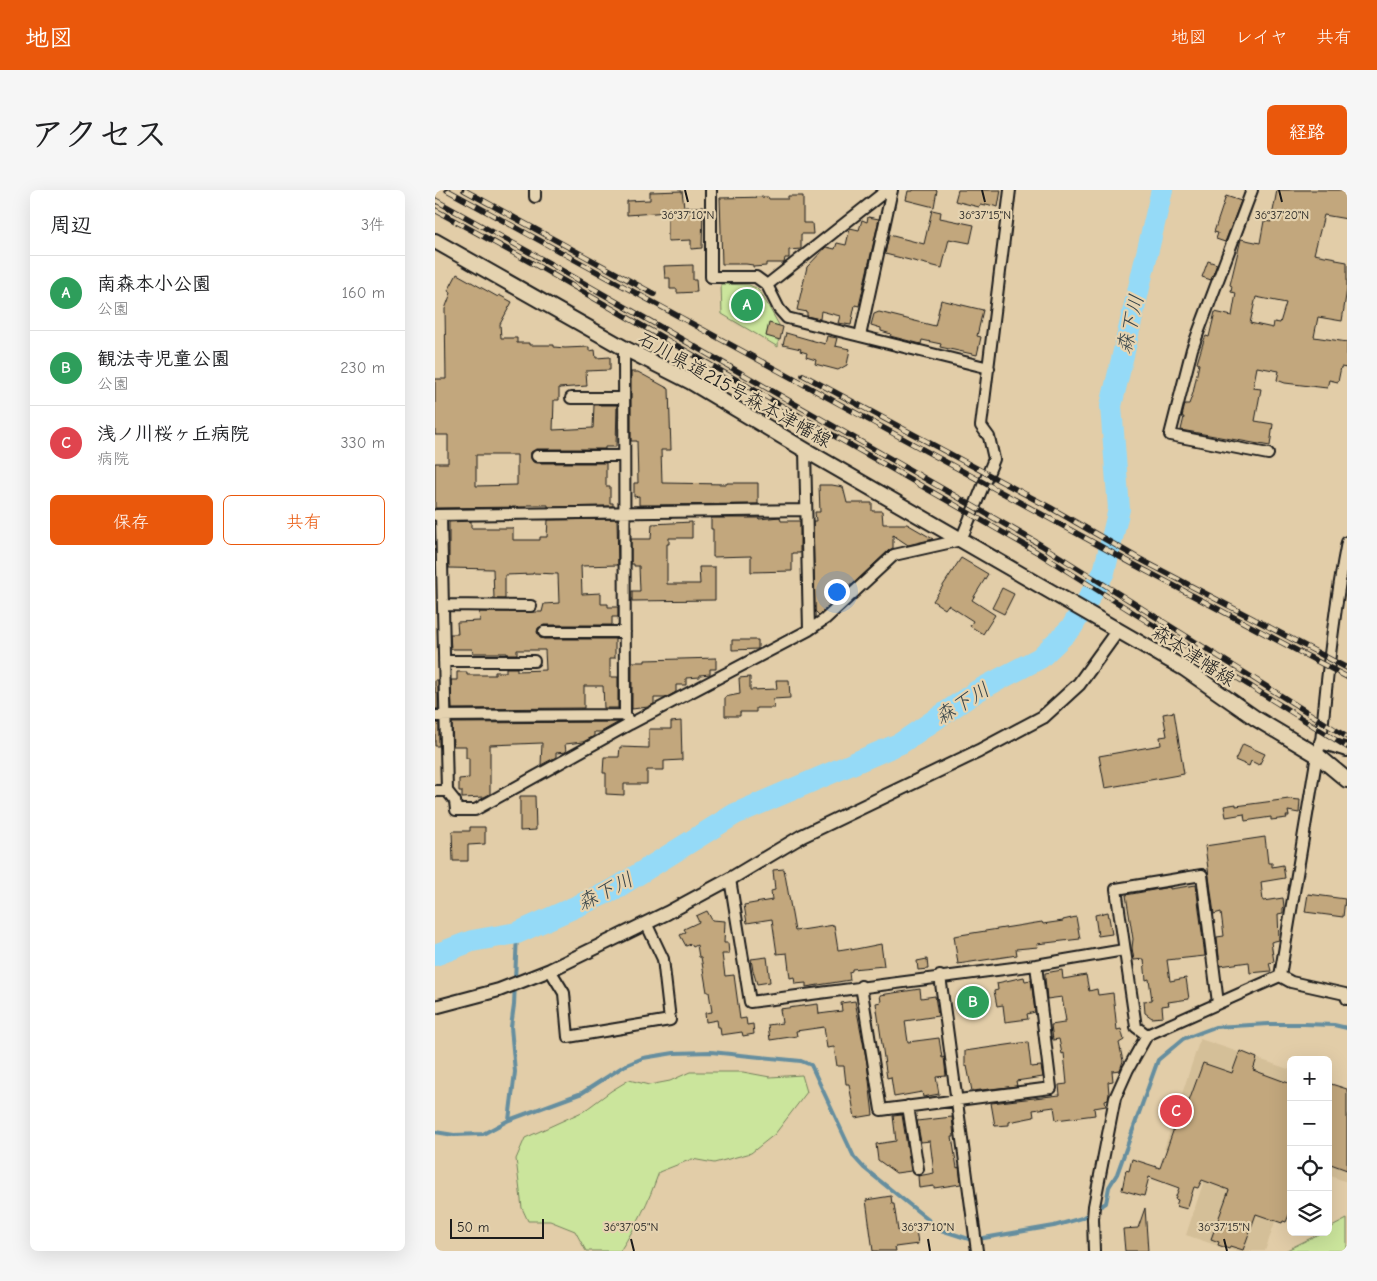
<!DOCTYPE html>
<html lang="ja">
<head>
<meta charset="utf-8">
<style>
	body { margin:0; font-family:"Comic Neue","Klee One",sans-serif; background:#f6f6f6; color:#202124 }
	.controls { position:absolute; right:15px; bottom:15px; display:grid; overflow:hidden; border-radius:8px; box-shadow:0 5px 20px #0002 }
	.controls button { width:45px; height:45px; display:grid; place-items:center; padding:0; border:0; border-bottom:1px solid #e0e0e0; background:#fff; color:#202124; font:25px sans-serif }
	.scale { position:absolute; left:15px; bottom:12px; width:94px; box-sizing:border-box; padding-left:5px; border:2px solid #1c1c1c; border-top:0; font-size:14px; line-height:18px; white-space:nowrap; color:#1c1c1c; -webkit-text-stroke:4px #e5d3b0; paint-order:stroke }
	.you { position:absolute; left:401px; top:401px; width:18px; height:18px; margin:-12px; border:4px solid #fff; border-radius:50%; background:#1a73e8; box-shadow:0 0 0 8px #1a73e833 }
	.badge { display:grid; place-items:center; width:32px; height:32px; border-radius:50%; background:#ea580c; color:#fff; font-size:16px; font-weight:700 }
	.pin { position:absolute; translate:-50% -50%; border:2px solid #fff; box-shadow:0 1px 5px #0006 }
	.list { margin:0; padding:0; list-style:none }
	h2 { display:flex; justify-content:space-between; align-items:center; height:65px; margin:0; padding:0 20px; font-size:21px }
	h2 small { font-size:16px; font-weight:400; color:#757577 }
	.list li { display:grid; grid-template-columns:32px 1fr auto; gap:15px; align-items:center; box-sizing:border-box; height:75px; padding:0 20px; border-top:1px solid #e0e0e0 }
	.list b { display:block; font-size:19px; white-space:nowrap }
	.list p { margin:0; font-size:16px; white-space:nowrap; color:#757577 }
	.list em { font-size:16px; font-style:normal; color:#757577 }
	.actions { display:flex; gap:10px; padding:15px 20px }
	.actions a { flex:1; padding:11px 0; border:1px solid #ea580c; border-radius:8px; text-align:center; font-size:18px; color:#ea580c }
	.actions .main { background:#ea580c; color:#fff }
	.icon { flex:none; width:28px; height:28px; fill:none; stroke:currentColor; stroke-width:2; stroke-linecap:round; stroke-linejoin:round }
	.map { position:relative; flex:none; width:912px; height:1061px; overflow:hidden; border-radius:8px }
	header { display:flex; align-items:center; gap:30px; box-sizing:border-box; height:70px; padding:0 25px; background:#ea580c; color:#fff }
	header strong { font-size:24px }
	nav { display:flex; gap:28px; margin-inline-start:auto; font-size:18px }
	.intro { display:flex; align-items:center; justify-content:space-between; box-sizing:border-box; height:120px; padding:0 30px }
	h1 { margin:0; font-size:35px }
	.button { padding:12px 22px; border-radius:8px; background:#ea580c; color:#fff; font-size:18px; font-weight:700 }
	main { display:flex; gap:30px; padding:0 30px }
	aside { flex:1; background:#fff; border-radius:8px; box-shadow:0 5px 20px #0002 }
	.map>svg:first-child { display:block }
	.built { fill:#d4bf98 }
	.green { fill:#cbe59c; stroke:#74805c }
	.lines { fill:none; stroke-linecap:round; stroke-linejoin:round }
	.stream { stroke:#658e9f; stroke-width:4 }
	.river { stroke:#95daf7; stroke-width:22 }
	.building { fill:#c2a77d; stroke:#1c1c1c; fill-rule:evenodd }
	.minor-casing { stroke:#1c1c1c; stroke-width:14 }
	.tertiary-casing { stroke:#1c1c1c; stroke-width:16 }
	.secondary-casing { stroke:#1c1c1c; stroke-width:18 }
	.minor { stroke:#e5d3b0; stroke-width:10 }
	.tertiary { stroke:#e5d3b0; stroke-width:12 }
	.secondary { stroke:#e5d3b0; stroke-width:14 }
	.rail-casing { stroke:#1c1c1c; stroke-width:5.5 }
	.rail { stroke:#e5d3b0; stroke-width:4; stroke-dasharray:11; stroke-linecap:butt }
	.ticks { fill:none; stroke:#1c1c1c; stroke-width:2 }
	.labels { text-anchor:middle; stroke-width:4.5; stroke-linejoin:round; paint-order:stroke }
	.street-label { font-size:19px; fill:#1c1c1c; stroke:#e5d3b0 }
	.water-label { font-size:20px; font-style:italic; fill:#344248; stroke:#e5d3b0 }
	.ticks-label { font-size:12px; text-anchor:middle; fill:#1c1c1c; stroke:#e5d3b0; stroke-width:4.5; stroke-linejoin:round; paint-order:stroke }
</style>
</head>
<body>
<header>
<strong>地図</strong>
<nav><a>地図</a><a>レイヤ</a><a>共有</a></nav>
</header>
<div class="intro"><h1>アクセス</h1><a class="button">経路</a></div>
<main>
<aside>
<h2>周辺<small>3件</small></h2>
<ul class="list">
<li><span class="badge" style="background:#2e9e5b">A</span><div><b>南森本小公園</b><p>公園</p></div><em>160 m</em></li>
<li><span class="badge" style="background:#2e9e5b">B</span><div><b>観法寺児童公園</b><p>公園</p></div><em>230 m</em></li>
<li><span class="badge" style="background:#e0444e">C</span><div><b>浅ノ川桜ヶ丘病院</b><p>病院</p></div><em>330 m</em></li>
</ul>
<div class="actions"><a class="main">保存</a><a>共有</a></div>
</aside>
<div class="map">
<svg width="912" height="1061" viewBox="0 0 912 1061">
	<rect width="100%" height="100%" fill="#e2cda8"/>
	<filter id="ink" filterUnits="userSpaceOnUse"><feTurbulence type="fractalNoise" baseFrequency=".02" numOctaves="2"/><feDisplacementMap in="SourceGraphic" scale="10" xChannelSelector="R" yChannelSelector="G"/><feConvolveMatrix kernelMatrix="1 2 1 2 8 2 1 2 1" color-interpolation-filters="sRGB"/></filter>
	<g filter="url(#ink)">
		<!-- built -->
		<path class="built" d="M765,849L856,880V985L830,1061H798L751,1045L774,975L729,959Z
			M893,906L912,912V992L893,985Z"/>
		<!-- green -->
		<path class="green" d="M286,94L314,95L321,98L326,103L344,135L343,157L287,124Z
			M255,882H308L335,887L367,885L372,902L340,944L316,963L279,973L257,969L224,982C213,1013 203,1033 185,1061H151L140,1041L115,1031H93L87,1018L81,969L90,948L149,921L176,901L194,890L214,895L235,891Z
			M912,1029V1061H850L888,1042H893V1039Z"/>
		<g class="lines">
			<!-- stream -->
			<path class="stream" d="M74,930L80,882L76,837L79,815L82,743
				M0,942L19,945L48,944L74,930L147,903L189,876L208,868L239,863L276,862L366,871L376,875L419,967L429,978L506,1040L537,1050L619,1036L647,1028L671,1013L674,997L682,984L723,870L748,849L780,837L834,834H869L899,835L912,838"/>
			<!-- river -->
			<path class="river" d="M0,765L37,751L82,743L178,700L300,624L466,553L542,501L605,468L637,437L669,382L684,319L676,216L727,0"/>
		</g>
		<!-- building -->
		<path class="building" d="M478,0H502L499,17L471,10L473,1H478Z
			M523,0H566L563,17L551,14V16L545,15L544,17L520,11Z
			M842,0H912V29L889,25L879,64L901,68V70L912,72V99L907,131L883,127L879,147L912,152V178L906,177L903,192L894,190L892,198L850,193L842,190L844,181L822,177L818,198L826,199L820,231L838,234L835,256L746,240L749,227H747L750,214H754L758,203L764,174L762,173L769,150L771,146L774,147L780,122L797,126L801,103L796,102L797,96L795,95L806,49L825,53L829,31L836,32ZM821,107L851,113L845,133L839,132L838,138L815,133Z
			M247,1L249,17H268L267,58L256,59V50L233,51V22L192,25V11L215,10V2Z
			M353,6H368V33H377L378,44H366V59L354,60V68H350L349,73H331V76L318,77V75L311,74H287L285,8L333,7L334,9H353Z
			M791,6L806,11L790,52L781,49L783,43L779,42Z
			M497,20L506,22L505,28L539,35L535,53L514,49L507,78L450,64L454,45L489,54Z
			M433,27L444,29L424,116L420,115L416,135L403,133L405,126L386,121L385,129L372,126V122L362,120L372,77L391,57L400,59L402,53L411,55L415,38L424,40L427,30L432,32Z
			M773,71L782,74L776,90L767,87Z
			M258,75V90H261L262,102L242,103V99H235V88H230L229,76Z
			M22,84L63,107L64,105L77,112L65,134L66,148H82V153H94V155H119V157L130,158L154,157V161L160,160L161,168L175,167V180L151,181L152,196L124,198V210H119L118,240L158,238L159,215H182L181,257H170V259H102L96,262L95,266L98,272L102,273H171V296H175V313H178V316L113,317V315H92V317L0,318V273H13V245H0V189H11L10,119L16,103L13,101ZM41,265H82V295L41,296Z
			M506,110L548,120L542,146L546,147L542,165L505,157L506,154L487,150L486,154L455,146L456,144L446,141V138L436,135L439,124L444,122L500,136Z
			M334,133L348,137L345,150L331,146Z
			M351,143L390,154L392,146L402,148L400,156L415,159L412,175L403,180L380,174L381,170L371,167L372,163L365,161L366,159L348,155Z
			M196,182H203L234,199L236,260H226L227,293L292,294V293H323V314L204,315V306L199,307V293H203L202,251H196Z
			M384,295H397L408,297L412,313H437V321H447L448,334H472L498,349L473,355L458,345V358L454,360L417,395H405L406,405L384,425L380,421L378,331H381L380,322H385Z
			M345,327L346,331H365V363H357V381L316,382V366L278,367V339H276V328H324V329Z
			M182,329L183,375L146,376L147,404L166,403V414H173V417H183V427H177V435H109L103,438L102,442L105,448L109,449H180V468H175V487H183V518H169L168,496H149V518L17,519L16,490H22V482H32V485H60V482H71V478H82V481L111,480L110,460H82V464H72V463H38L37,459H16L15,444H23L22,432L45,431L44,422H107L109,414L124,413L123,384L98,383V384L70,385V409H59L58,379L14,378V332L36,331V338H78V350H105V347H112L113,330Z
			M257,332V348H234V354H232V394H265L264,377H280V410L197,411V401H205L204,376H199V374H196V349H216L217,334Z
			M526,368L553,384L537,410L560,425L548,444L535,436L538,431L513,415L510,419L498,411Z
			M567,398L579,404L569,424L557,418Z
			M297,450H323V459L297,460Z
			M281,468V479H275V484L265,485V487L251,488V495H241V502L230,508H219V514L213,517L197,519V472H210V470Z
			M315,487V500L342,499L341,490H354L355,508L338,509L339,518H321V522H305V526H290V507L305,504L304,488Z
			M0,490H3V519H0Z
			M739,522L749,584L670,598L664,566L726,555L725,547L732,546L728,524Z
			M246,531L247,570L229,571V580H212V594H189V605L171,604V583H168L169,567H184L185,557L214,558V539H236V532Z
			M184,532L166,542H159V546L148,552L130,554L131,562L121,563V567L106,575L107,553L55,555V604L49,607L27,608V601H24V589L34,588V568H31V556H18L17,533Z
			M0,533H4V556H0Z
			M808,554L830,564L824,575L816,571L814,576L800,570Z
			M85,606H100L101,640L85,641Z
			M854,609L865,610L864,623L853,621L854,626H851L852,628L836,630V627L810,631L809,624L791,627L789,616L801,614V616Z
			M35,637H50V654L33,655V671H18L17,641H35Z
			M830,647L833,673H837V677L848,675L850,688L826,692L828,711L848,708L849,717L848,718V723L843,724L844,750L836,752L839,772L834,773L836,781L815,783L814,772L785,776L782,747L789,746L786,722L779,724L770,656Z
			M349,679L360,741L399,735L403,760L416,758V760L446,754L449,776L417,779V781L414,782L415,790L371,797V793L360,794L359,787L355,788L352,763L342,764L337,729L312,733L309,715L337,710L336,701L340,700L338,680Z
			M761,695L770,766L732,770L735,791L751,788L754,809L733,812L734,815L727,816L728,827L717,828L710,823L709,811L717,810L714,789L711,790L709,769L699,770L697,758L698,749L691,705L735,697V699Z
			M873,704L910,709L908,727L870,722Z
			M272,721L277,730L290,731L289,753H293L294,764H287L290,786L299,785L305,829L311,828L312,835L318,834L319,844L308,846L307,842L286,845L285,837H283L282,830L271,832L270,823L277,822L274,802H272L266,767H264L262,755L258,757L256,754L251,756L245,745L251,742L249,739L264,732L261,726Z
			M673,722L677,744L663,746L660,725Z
			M641,727L645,749L602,754L603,757L581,759L582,765L523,774L519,746L607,732L608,734L628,731V730Z
			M332,767L335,792L322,794L318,781L316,769Z
			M492,769L493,779L483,780L482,771Z
			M627,780L628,789L651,785L654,801L662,799L663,805L678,803L682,840L686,839L689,850L684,853L688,871L685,880L677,881L678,891L673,892L674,904L673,909L670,910L671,916L659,918L660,925L621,930L619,917L598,920L599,927L574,932V935L560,936L556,913L625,905L624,895L632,894L629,863L627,864L624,849L618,850L616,835L629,833V831H631L627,807L612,809L610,788V783Z
			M589,787L590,791L596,790L600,822L592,824L593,829L570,832L568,815L562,816L559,801L563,800L562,793Z
			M485,799L486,808L500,806L503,826L470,831L473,852L504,848L507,868L509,867L511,886L501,887L504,904L488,907L487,902L459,907L456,887L452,888L441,813L446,812L445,805Z
			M420,811L432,873L438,925L420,928L414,894H411L409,876H402L399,857L392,858L389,837L361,841L362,846L335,850L333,835L347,833L345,819L383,814L384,824L407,821L406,813Z
			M593,852L596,877L606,876L608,887L581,891L582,896L537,901L532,876L530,877V861Z
			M805,861L822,868L818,880L856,894V1020L851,1032L848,1031L847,1033L821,1024L808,1060L795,1056L794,1059L783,1055L784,1052L776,1049L794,1000L767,990L763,998L759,997L752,1019L741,1016L743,1010L740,1009L744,998L714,987L709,1006L687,1000L691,980L694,981L697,969L725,978L748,913L753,914L768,873L797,883Z
			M893,893L912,899V980L893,973Z
			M467,925L476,981L461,983L443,970L441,954L461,951L458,926Z
			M517,927L519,947H517L522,978L524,977L526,994L499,998V996L484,998L483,986L499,983L495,951L486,952L482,931Z
			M456,1006L457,1014H459L463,1041L481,1039L483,1054L460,1057L461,1061H438L431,1010Z
			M710,1018L713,1061H690L688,1039L703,1038Z"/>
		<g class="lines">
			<!-- minor casing -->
			<g class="minor-casing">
				<path id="minor" d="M100,0V7
					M276,0V87H321L332,95
					M452,0L332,95L344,119L352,128L554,178
					M817,0L757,159L735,245L833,264
					M425,146L457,0
					M189,158L190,525L195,534
					M136,208H189
					M370,260L374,440
					M102,266H189
					M1,325L371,320
					M6,326L12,601L20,611L21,620H40L195,534L374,440L390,429L459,365L526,350L559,269L554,247L546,236L575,0
					M8,415L96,416
					M109,442H190
					M9,471H99
					M0,526L190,525
					M0,601H12
					M295,689L315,812L601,775L689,760
					M115,780L129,803L133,847L235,830L228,769L211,733
					M505,786L542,1061
					M845,786L882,565L886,552C892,485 899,418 912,352
					M845,786L856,792L910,804L912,809
					M426,796L446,920L616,898L601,775
					M712,845L701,837L681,699L767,685L783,813
					M473,916L483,979
					M659,1061L658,1029L659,1016L680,908L693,879L712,845L845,786"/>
			</g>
			<!-- tertiary casing -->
			<g class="tertiary-casing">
				<path id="tertiary" d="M886,552L912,560
					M0,817L64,800L115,780L232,723L295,689L367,646L544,561L608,527L644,494L683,440"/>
			</g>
			<!-- secondary casing -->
			<g class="secondary-casing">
				<path id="secondary" d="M0,51L189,158L256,192L370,260L750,479L820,528L882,565L912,590"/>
			</g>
			<!-- minor -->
			<use href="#minor" class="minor"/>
			<!-- tertiary -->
			<use href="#tertiary" class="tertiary"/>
			<!-- secondary -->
			<use href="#secondary" class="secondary"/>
			<!-- rail casing -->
			<g class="rail-casing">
				<path id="rail" d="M12,0L698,374L912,487
					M29,0L219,104
					M0,10L112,72L606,355L912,547
					M0,20L108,79L602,362L912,557
					M368,185L616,318L701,367L912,478"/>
			</g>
			<!-- rail -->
			<use href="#rail" class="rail"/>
		</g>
	</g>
	<!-- ticks -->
	<path class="ticks" d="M250,0L253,12M547,0L550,12M844,0L847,12M196,1049L199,1061M493,1049L495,1061M789,1049L792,1061"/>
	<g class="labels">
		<!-- street labels -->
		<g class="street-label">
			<text transform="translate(300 199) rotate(29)" y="7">石川県道215号森本津幡線</text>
			<text transform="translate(759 465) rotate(33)" y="7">森本津幡線</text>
		</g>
		<!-- water labels -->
		<g class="water-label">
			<text transform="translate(695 134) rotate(-77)" y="7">森下川</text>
			<text transform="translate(527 513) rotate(-32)" y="7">森下川</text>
			<text transform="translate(170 701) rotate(-27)" y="7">森下川</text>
		</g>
	</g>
	<g class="ticks-label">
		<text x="253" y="29">36°37'10"N</text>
		<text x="550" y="29">36°37'15"N</text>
		<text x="847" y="29">36°37'20"N</text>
		<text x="196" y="1041">36°37'05"N</text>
		<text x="493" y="1041">36°37'10"N</text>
		<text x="789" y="1041">36°37'15"N</text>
	</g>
</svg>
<div class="controls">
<button>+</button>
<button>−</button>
<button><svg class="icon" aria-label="locate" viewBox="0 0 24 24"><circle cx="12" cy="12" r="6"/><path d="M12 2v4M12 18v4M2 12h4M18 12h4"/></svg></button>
<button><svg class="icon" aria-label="layers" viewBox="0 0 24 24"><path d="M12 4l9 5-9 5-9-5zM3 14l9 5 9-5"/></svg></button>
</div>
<div class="scale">50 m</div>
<div class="you"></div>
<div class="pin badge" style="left:312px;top:115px;background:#2e9e5b">A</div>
<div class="pin badge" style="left:538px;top:812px;background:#2e9e5b">B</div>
<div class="pin badge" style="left:741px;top:921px;background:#e0444e">C</div>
</div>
</main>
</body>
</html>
